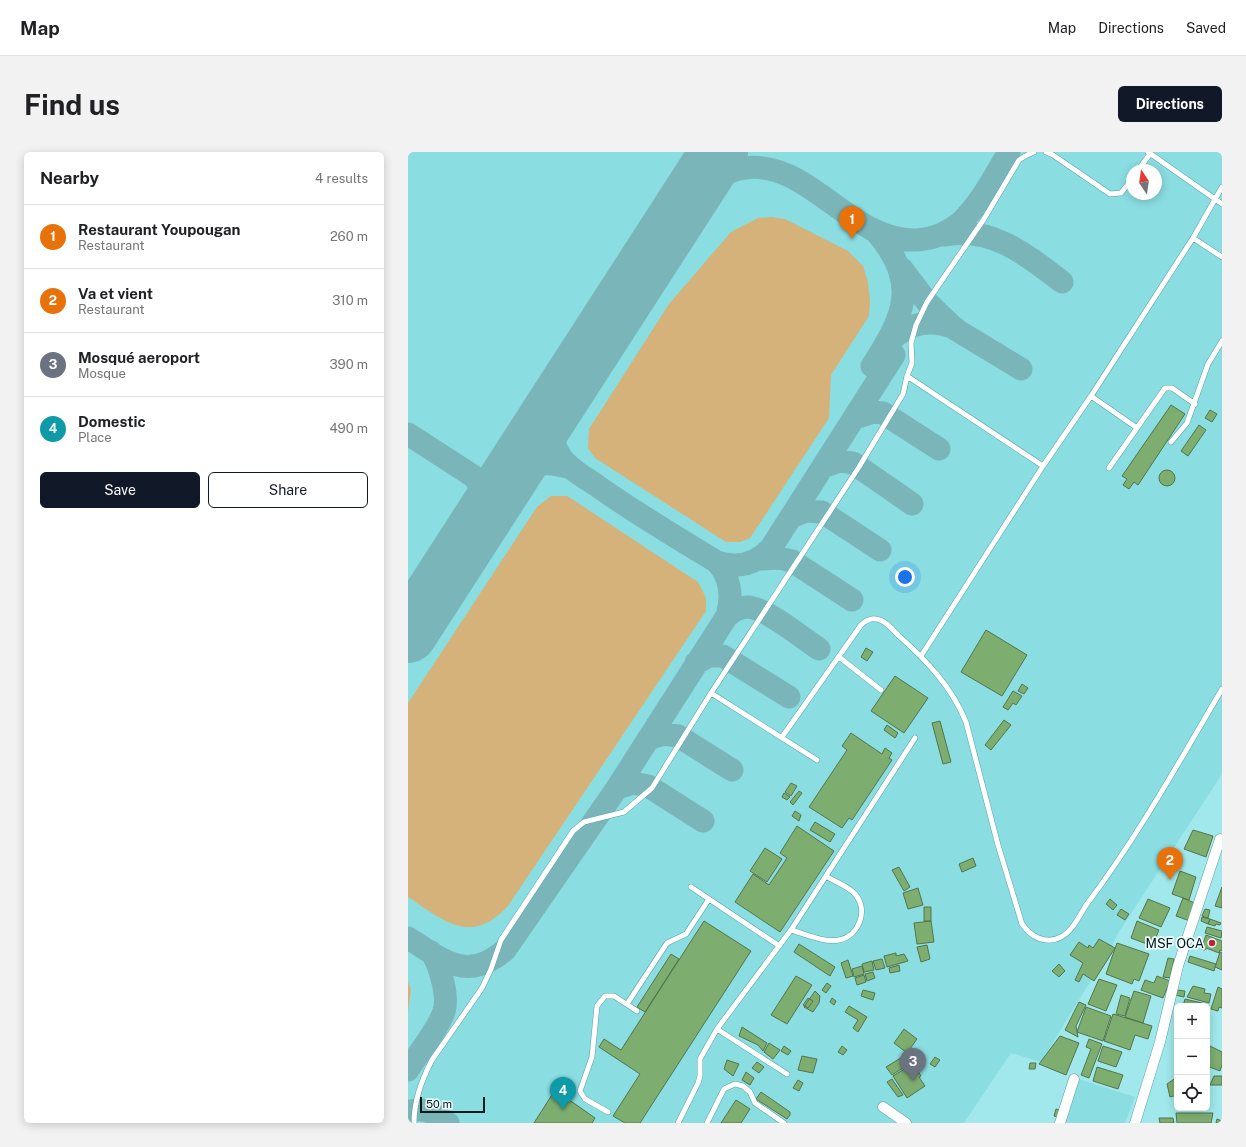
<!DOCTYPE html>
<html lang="en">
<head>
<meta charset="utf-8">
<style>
	body { margin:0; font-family:"Public Sans",sans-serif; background:#f2f2f2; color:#202124 }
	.controls { position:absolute; right:12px; bottom:12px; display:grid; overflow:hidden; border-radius:6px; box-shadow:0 2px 10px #0003 }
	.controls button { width:36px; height:36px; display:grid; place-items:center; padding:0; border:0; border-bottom:1px solid #e0e0e0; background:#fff; color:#202124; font:20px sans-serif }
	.compass { position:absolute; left:718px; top:12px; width:36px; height:36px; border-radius:50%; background:#fff; box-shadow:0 2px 10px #0003; rotate:347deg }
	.scale { position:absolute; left:12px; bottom:10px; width:65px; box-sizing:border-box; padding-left:4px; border:2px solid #001a1b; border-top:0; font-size:11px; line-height:14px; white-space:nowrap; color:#001a1b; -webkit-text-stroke:3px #effdfe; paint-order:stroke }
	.you { position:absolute; left:497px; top:425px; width:14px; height:14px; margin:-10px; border:3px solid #fff; border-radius:50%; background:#1a73e8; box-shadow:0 0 0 6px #1a73e833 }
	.badge { display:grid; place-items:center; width:26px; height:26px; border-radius:50%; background:#111827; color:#fff; font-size:13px; font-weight:700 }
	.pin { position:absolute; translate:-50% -33px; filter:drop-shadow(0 1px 2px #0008) }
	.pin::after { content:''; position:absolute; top:21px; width:14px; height:12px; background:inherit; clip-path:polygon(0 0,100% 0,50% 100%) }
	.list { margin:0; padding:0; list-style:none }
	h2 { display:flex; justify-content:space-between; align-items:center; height:52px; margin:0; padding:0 16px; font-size:17px }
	h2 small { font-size:13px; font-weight:400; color:#757577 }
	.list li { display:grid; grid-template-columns:26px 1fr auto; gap:12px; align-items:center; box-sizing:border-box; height:64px; padding:0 16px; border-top:1px solid #e0e0e0 }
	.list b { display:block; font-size:15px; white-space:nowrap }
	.list p { margin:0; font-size:13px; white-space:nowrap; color:#757577 }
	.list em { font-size:13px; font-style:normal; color:#757577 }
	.actions { display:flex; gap:8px; padding:12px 16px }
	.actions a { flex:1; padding:9px 0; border:1px solid #111827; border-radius:6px; text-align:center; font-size:14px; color:#111827 }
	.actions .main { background:#111827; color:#fff }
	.icon { flex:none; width:22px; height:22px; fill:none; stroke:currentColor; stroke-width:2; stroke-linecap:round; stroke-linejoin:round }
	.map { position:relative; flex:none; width:814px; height:971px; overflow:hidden; border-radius:6px }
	header { display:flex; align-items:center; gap:24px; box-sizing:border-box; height:56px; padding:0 20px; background:#fff; border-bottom:1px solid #e0e0e0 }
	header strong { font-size:19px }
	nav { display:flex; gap:22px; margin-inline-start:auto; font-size:14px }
	.intro { display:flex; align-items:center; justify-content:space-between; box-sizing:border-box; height:96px; padding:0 24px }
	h1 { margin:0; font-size:28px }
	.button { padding:10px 18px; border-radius:6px; background:#111827; color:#fff; font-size:14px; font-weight:700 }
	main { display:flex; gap:24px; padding:0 24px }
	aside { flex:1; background:#fff; border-radius:6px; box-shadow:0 2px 10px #0003 }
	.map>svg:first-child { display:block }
	.built { fill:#8adde1; fill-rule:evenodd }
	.green { fill:#d4b279 }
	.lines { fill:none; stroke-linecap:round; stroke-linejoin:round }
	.taxiway { stroke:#7ab6b9; stroke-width:23 }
	.runway { stroke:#7ab6b9; stroke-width:58 }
	.building { fill:#7dae70; stroke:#54744c }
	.service-casing { stroke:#59a0a3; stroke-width:6 }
	.minor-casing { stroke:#59a0a3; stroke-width:11 }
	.service { stroke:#fff; stroke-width:5 }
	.minor { stroke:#fff; stroke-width:10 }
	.poi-dot { fill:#b7263b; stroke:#effdfe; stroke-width:1.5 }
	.labels { text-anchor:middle; stroke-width:3.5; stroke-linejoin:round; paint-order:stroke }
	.poi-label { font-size:13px; fill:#001a1b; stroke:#effdfe; text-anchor:end }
</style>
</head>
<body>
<header>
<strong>Map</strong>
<nav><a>Map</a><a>Directions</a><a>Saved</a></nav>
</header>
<div class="intro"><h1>Find us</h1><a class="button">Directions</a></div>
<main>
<aside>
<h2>Nearby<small>4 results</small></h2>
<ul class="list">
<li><span class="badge" style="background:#e8710a">1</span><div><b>Restaurant Youpougan</b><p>Restaurant</p></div><em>260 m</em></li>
<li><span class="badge" style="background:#e8710a">2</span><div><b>Va et vient</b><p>Restaurant</p></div><em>310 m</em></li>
<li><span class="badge" style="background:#6b7280">3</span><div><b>Mosqué aeroport</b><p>Mosque</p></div><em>390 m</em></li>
<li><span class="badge" style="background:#0f9aa8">4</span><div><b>Domestic</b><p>Place</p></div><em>490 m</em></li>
</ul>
<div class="actions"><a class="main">Save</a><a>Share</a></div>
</aside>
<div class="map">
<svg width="814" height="971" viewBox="0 0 814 971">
	<rect width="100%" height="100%" fill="#a0e8eb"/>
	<!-- built -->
	<path class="built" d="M0,0H814V622L709,783L704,794L633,910L603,901L556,971H0ZM724,18H748V42H724Z
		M670,927L727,945L717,971H655Z"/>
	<!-- green -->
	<path class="green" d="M363,65L377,67L440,99L455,114L460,130L462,149L461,164L423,223L421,266L342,386L332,390H318L187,306L180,296L181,277L261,152L323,80L350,66Z
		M143,344H159L290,430L298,446V459L100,754C63,794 36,769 0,745V551L129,355Z
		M0,830L3,837L0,860Z"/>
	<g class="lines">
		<!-- taxiway -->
		<path class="taxiway" d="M278,51C295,35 313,19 337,16C400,7 443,91 509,88C526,87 540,81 553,70C573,51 587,23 601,0
			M537,83C584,74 619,103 654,130
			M494,117L519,150L547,177L613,217
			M484,187C504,170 522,167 547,176
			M464,214C496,165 512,131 469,81
			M447,266L465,260L475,261L531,297
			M0,282L65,324C78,339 77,352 73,370
			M415,315L432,309L445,311L504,352
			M98,330C120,311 137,307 165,317
			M385,364L398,359L414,360L472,398
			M352,407L371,406L384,409L444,448
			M309,410C330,417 348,412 363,396L486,203
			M319,464C326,458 335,453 345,456C361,459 396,487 411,497
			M288,511L301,504H315L381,545
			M240,587L256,582L270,584L324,618
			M209,636L225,631L240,634L295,669
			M0,786C36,808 58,831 97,798L209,636L319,464C325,444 322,425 309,410C268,385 227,361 188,333C176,325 161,317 153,305C143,291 142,274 144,258
			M0,918C11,900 27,882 35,862C42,847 32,813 23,800
			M0,960C16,953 27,963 40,971"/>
		<!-- runway -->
		<path class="runway" d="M0,482L311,0"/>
	</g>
	<!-- building -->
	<path class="building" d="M763,253L777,262L730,333L726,330L721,337L715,333L719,327L714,324Z
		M802,258L809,262L804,270L797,266Z
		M791,273L798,278L780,304L773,299Z
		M751 326a8 8 0 1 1 16 0a8 8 0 1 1-16 0Z
		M578,478L619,503L594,544L553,520Z
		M458,496L465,500L459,509L453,505Z
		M487,524L520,546L496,581L463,559Z
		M614,532L620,536L616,542L610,539Z
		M605,539L614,544L608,553L605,551L600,558L595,555Z
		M596,568L603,573L583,598L577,593Z
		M532,569L543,610L535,612L524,571Z
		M479,573L490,581L487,586L476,578Z
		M443,581L474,602L477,596L484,601L481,606L484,608L444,668L441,666L434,676L401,655L439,598L434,594Z
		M383,631L389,634L383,644L377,640Z
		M391,639L394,641L385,653L382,650Z
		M376,641L382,645L379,648L374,645Z
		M387,659L393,663L391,669L384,664Z
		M407,670L427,682L422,690L402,678Z
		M389,674L426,699L372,780L327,750L345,722L361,733L379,706L372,701Z
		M785,678L805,684L798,705L776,697Z
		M357,696L374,707L359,730L342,719Z
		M565,706L568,714L554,720L551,712Z
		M491,715L502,735L496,739L484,718Z
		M772,719L788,725L781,748L764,742Z
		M814,735V756L807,754Z
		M510,736L515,753L500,757L495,741Z
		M775,746L789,752L782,769L768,764Z
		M702,747L709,753L705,758L698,752Z
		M740,747L762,756L753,775L731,766Z
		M516,755H523V769H516Z
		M713,757L721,762L717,768L709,763Z
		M797,757L802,758L800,766L794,764Z
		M794,765L802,767L800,772L793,769Z
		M802,767L813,771L812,773L808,772L807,774L800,772Z
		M296,769L343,799L232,971H217L205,964L232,922L191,895L196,887L213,898Z
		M523,769L526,790L509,792L506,771Z
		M729,769L751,778L744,794L723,786Z
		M799,775L814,779L813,786L797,781Z
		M798,783L814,789V799L812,798L811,801L798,796L797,798L793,797Z
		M691,787L707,796L686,829L675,822L671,830L667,828L675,811L662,803L671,790L680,796L681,793L685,796Z
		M709,791L741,802L731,829L726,827L724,832L698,822Z
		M391,792L427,815L422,824L386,800Z
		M519,793L522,807L513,810L509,795Z
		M812,800L814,801V818L807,815Z
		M488,801V804L496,802L500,809L479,815L476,804Z
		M263,802L271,807L237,860L229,855Z
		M782,804L808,812L806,819L780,810Z
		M760,806L766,807L762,826L755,825Z
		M474,807L477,816L468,818L465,809Z
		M440,808L445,824L438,826L433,811Z
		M464,809L466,818L456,820L454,812Z
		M651,812L657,819L651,825L644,819Z
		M491,813L492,819L482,821L481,816Z
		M454,814L456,822L446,825L444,817Z
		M465,820L467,826L459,829L457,822Z
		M456,823L458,830L449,833L447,826Z
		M388,824L404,833L379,872L363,863Z
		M749,824L762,829L755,846L733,838L737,828L746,831Z
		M691,827L709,833L698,859L680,852Z
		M419,831L423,834L418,841L414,838Z
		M785,834L797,837L796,841L803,842L801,851L779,845Z
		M810,835L814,837V856L811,855L810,859L803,857Z
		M455,838L467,841L465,848L453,844Z
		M769,838L777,839L776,845L767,843Z
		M407,839L412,844L411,851L405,860L396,855Z
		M726,839L743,844L735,871L717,865Z
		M713,843L722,846L717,864L708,862Z
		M400,846L405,849L400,856L395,853Z
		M424,846L428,849L426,853L422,850Z
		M777,847L798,852V854H775Z
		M671,850L678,853L668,874L670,885L657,878Z
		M441,854L459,865L450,880L445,876L450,868L437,860Z
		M678,855L703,864L695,889L669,880Z
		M705,862L744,874L740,887L727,883L722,898L696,889Z
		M334,875L359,891L355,899L350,893L331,884Z
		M496,877L509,887L499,901L486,891Z
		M652,884L671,891L658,923L631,912Z
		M681,887L694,892L681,926L673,923L683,897L678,895Z
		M361,891L372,898L365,907L356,900Z
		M800,893L814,900V913L812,919L799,914Z
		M376,894L383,899L380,903L373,899Z
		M434,894L439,898L435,903L430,900Z
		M695,894L714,900L708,915L690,909Z
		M394,904L409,907L405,921L390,918Z
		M496,904L501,912L484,923L478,915Z
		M527,905L532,908L527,915L522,912Z
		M319,908L331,912L325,924L316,917Z
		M349,910L356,915L351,921L344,916Z
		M622,911H628L627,917H621Z
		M503,913L508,920L510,919L513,924L511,925L517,934L499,946L485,924Z
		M689,915L715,923L710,937L685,929Z
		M338,920L346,926L342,933L334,928Z
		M806,924H814V933H802Z
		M769,925V943L762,945L759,932Z
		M484,927L495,943L490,945L479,930Z
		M390,928L395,931L391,939L385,936Z
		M147,938L187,966L184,971H126Z
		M353,940L382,960V963L379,967L348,947Z
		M328,948L342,957L333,971H313Z
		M648,957L652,958L650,965L646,964Z
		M768,961H805L803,971H769Z
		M751,966H765L766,971H752Z
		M809,967L814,969V971H808Z"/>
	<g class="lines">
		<!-- service casing -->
		<g class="service-casing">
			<path id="service" d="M638,0L645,3L702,42L713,41L724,27
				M740,0L814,52
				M730,18L742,2
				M785,86L814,105
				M499,224L635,314
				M683,244L729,276
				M763,290L779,271L800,212L814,189
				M701,316L757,236H764L787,252
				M513,504L635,314L683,244L785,86L814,35
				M431,505L473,538
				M303,541L409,608
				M374,585L453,473C458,468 465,465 472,468C479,470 486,479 491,484C518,508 544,535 558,570L590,693L614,772C623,785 638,793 653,785C665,779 672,762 679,752C730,684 771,610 814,537
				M283,735L370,793
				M383,778C397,782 416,791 431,788C451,784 461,758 447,742C440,734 427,730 418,724
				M219,852L259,791L278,782L301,747
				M309,877L379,922
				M200,960L177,947L172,939L184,905L189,854L197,844H206L229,859
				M6,971C6,949 14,927 24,908L74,836L83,817L93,788L165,679L176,670L216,660L244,636L303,541L451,315L495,242L499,224L504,211L503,191L508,173L519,150L576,67L611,8L619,3L626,0
				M270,971L290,931L292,924V907L309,877L383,778L507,586
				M299,971L316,937L327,932L335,934L342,940L347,951L376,971"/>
		</g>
		<!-- minor casing -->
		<g class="minor-casing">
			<path id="minor" d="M475,955L498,971
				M652,971L666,927
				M727,971L752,890L770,814L812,687"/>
		</g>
		<!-- service -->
		<use href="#service" class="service"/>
		<!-- minor -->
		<use href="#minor" class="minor"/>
	</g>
	<!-- markers -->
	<circle class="poi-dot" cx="804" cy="791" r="4"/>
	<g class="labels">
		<!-- poi labels -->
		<g class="poi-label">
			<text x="796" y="796">MSF OCA</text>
		</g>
	</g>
</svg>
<div class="controls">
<button>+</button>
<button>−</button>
<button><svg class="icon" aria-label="locate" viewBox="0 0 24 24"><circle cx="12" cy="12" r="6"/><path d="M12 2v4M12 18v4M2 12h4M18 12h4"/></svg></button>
</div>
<svg class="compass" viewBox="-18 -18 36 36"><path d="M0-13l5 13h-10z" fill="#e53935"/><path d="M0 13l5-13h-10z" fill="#757577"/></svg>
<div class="scale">50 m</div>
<div class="you"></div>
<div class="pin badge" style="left:444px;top:87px;background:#e8710a">1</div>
<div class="pin badge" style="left:762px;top:728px;background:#e8710a">2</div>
<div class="pin badge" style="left:505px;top:929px;background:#6b7280">3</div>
<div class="pin badge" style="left:155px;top:958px;background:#0f9aa8">4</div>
</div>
</main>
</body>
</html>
